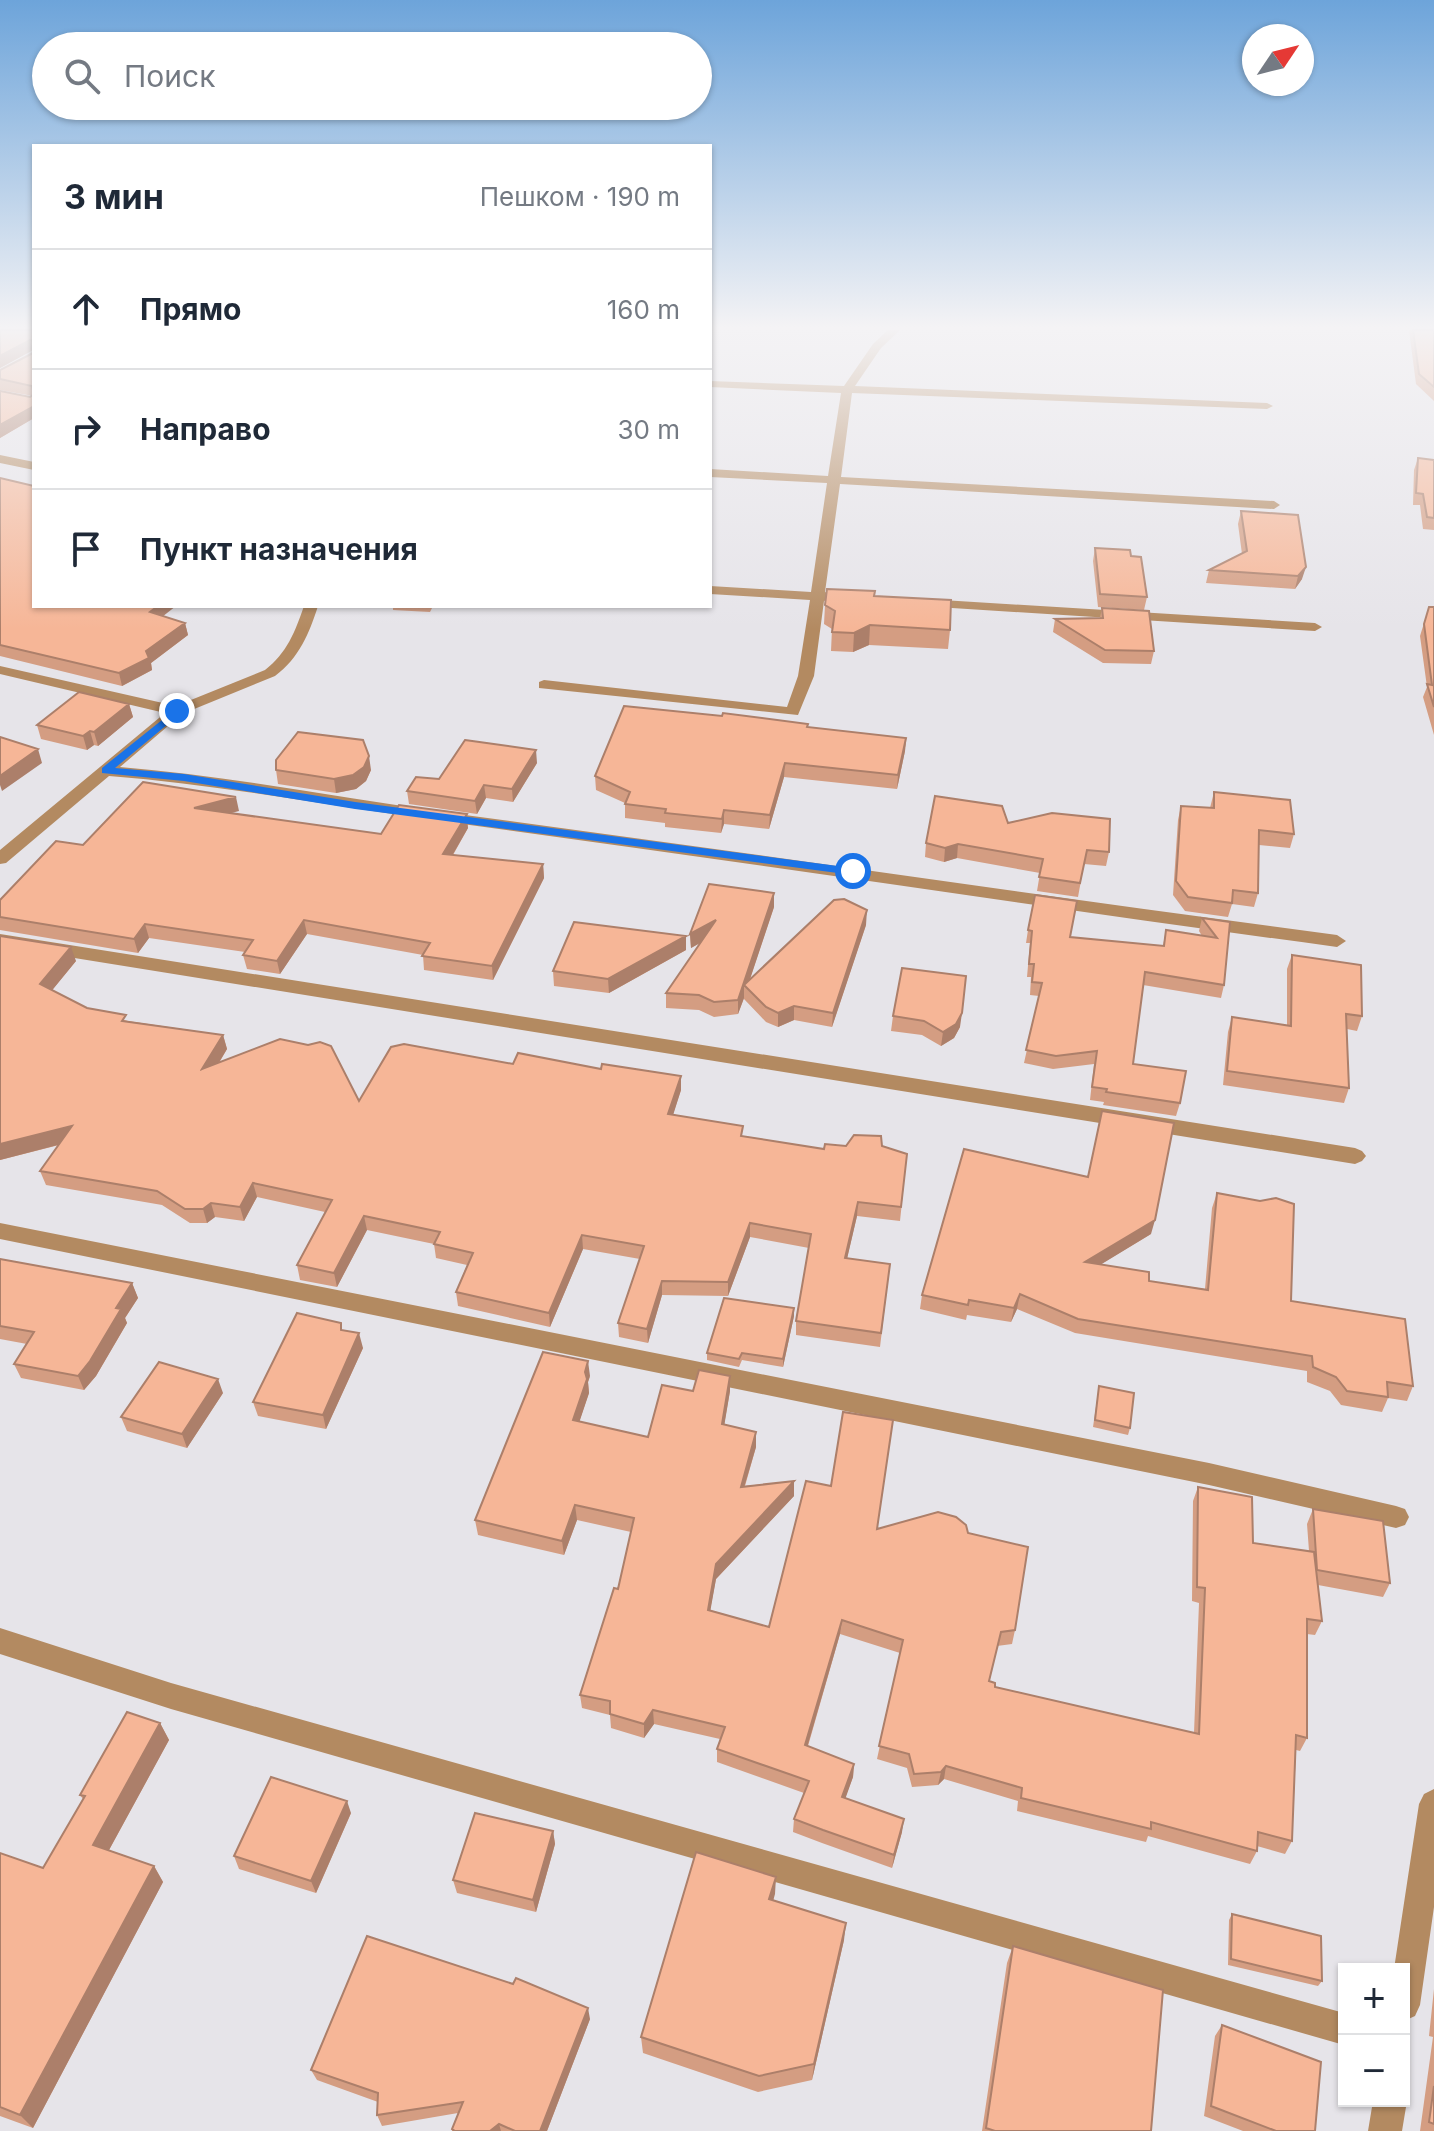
<!DOCTYPE html>
<html lang="ru">
<head>
<meta charset="utf-8">
<style>
	body { margin:0; font-family:Inter,sans-serif; background:#f2f2f3; color:#1f2937 }
	.controls { position:absolute; right:24px; bottom:24px; display:grid; overflow:hidden; border-radius:0px; box-shadow:0 2px 6px #0004 }
	.controls button { width:72px; height:72px; display:grid; place-items:center; padding:0; border:0; border-bottom:2px solid #e0e1e3; background:#fff; color:#1f2937; font:40px sans-serif }
	.compass { position:absolute; left:1242px; top:24px; width:72px; height:72px; border-radius:50%; background:#fff; box-shadow:0 2px 6px #0004; rotate:55deg }
	.stop { position:absolute; width:24px; height:24px; margin:-18px; border:6px solid #1a73e8; border-radius:50%; background:#fff }
	.stop.end { background:#1a73e8; border-color:#fff; box-shadow:0 2px 8px #0008 }
	.list { margin:0; padding:0; list-style:none }
	h2 { display:flex; justify-content:space-between; align-items:center; height:104px; margin:0; padding:0 32px; font-size:34px }
	h2 small { font-size:26px; font-weight:400; color:#747a83 }
	.list li { display:grid; grid-template-columns:52px 1fr auto; gap:24px; align-items:center; box-sizing:border-box; height:120px; padding:0 32px; border-top:2px solid #e0e1e3 }
	.list b { display:block; font-size:30px; white-space:nowrap }
	.list em { font-size:26px; font-style:normal; color:#747a83 }
	.icon { flex:none; width:44px; height:44px; fill:none; stroke:currentColor; stroke-width:2; stroke-linecap:round; stroke-linejoin:round }
	.map { position:relative; flex:none; width:1434px; height:2131px; overflow:hidden }
	.search { position:absolute; background:#fff; box-shadow:0 2px 6px #0004; left:32px; top:32px; width:680px; height:88px; display:flex; align-items:center; gap:20px; box-sizing:border-box; padding:0 28px; border-radius:44px; color:#747a83; font-size:30px }
	.panel { position:absolute; background:#fff; box-shadow:0 2px 6px #0004; left:32px; top:144px; width:680px; height:464px; border-radius:0px }
	.map>svg:first-child { display:block }
	.lines { fill:none; stroke-linecap:round; stroke-linejoin:round }
	.minor { fill:#b38a61; fill-rule:evenodd }
	.wall { fill:#d49d82 }
	.shaded-wall { fill:#ac7f6a }
	.building { fill:#f6b697; stroke:#ac7f6a; stroke-width:2 }
	.route { fill:#1a73e8 }
</style>
</head>
<body>
<div class="map">
<svg width="1434" height="2131" viewBox="0 0 1434 2131">
	<rect width="100%" height="100%" fill="#e6e4e9"/>
	<g class="lines">
		<!-- minor -->
		<path class="minor" d="M888,330H900L881,348L855,386L1267,403L1273,406L1267,409L852,393L841,477L1274,501L1280,505L1274,509L840,484L825,592L837,597L824,601L814,676L798,715L539,688V682L544,680L787,707L798,676L810,600L710,594V586L811,592L827,483L710,477V469L828,476L841,393L710,387V381L844,386L873,344Z
			M0,455L34,462V470L0,463Z
			M926,599L1315,623L1322,627L1315,631L921,606L919,603Z
			M304,606H318C309,634 299,658 275,676L182,714L120,767C230,776 340,798 450,813C746,852 1041,896 1337,935L1346,941L1337,947C1041,907 745,862 448,822C335,807 223,785 109,776L6,863L0,864V850L165,713L0,674V666L176,706L265,670C287,653 295,632 304,606Z
			M0,934L1355,1148L1362,1151L1366,1156L1362,1161L1355,1164L0,946Z
			M0,1223L1209,1463L1396,1506L1405,1509L1409,1517L1405,1525L1396,1528L1209,1485L0,1239Z
			M0,1628L171,1683L1344,2013V2045L171,1709L0,1654Z
			M1434,1789V1907L1420,2005L1415,2016L1404,2021V1969H1394L1419,1804L1424,1794Z
			M1404,2095L1407,2101L1402,2131H1368L1373,2101H1404Z"/>
	</g>
	<!-- wall -->
	<path class="wall" d="M0,330H34V418L0,438V391L30,397L33,396L0,390V370L33,353V350L0,368Z
		M1409,330H1434V401L1416,384Z
		M1418,458L1434,460V530L1423,529L1420,505H1413L1414,470Z
		M0,478L163,616L185,623L188,635L151,663L152,670L122,686L0,656Z
		M1241,511L1302,579L1295,589L1206,583L1209,570L1242,554L1238,524Z
		M1095,548L1131,556L1147,597L1144,610L1098,607L1093,561Z
		M874,596L950,630L948,649L869,645L853,652L831,651L832,629L824,624L825,605Z
		M393,606H433L430,612L393,610Z
		M1429,607H1434V735L1423,697L1427,687L1420,636Z
		M1102,608L1154,651L1151,664L1103,663L1053,632L1055,619L1100,618Z
		M129,704L133,717L98,746L94,745L87,750L41,739L37,725Z
		M808,727L906,738L905,751L897,789L784,777L769,829L724,824L721,833L665,827V823L625,818V803L596,790L595,776Z
		M537,763L513,802L486,798L477,814L409,804L407,791L439,779Z
		M276,770H371L366,781L356,789L336,793L278,784Z
		M1214,792L1294,834L1290,848L1259,845L1258,893L1254,907L1232,904L1228,917L1185,911L1173,895L1178,820L1181,806L1210,808Z
		M239,811L230,813L381,834L468,828L453,855L543,864L544,878L493,980L424,970L423,955L307,934L280,974L247,969L243,955L245,952L149,938L138,953L0,930V900L83,845Z
		M1008,823L1109,852L1106,866L1084,864L1078,897L1037,891L1040,873L957,858L944,862L925,857L926,843Z
		M774,907L750,979L866,925L832,1027L794,1020L778,1027L766,1022L744,999V998L738,1014L714,1017L699,1010L666,1008V993L700,943L691,948L690,934Z
		M1202,918L1230,922L1224,985L1221,998L1143,985L1133,1064L1180,1103L1176,1116L1103,1105L1104,1102L1090,1100L1094,1064L1053,1069L1024,1063L1039,996L1030,995L1031,977H1027L1030,943H1026L1028,930L1070,937L1163,946L1166,930L1202,936L1199,931Z
		M0,936L76,961L52,990L87,1008L128,1021L223,1035L227,1049L219,1063L359,1101L513,1064L601,1069L681,1076V1090L673,1114L743,1136L824,1149L846,1146H882L907,1154L900,1221L857,1216L847,1258L890,1264L880,1347L796,1335V1321L809,1248L750,1237L728,1296L662,1295L648,1343L619,1337L618,1323L640,1259L583,1249L550,1327L458,1306L456,1292L467,1265L436,1258L434,1244L367,1230L337,1287L300,1280L297,1265L325,1212L257,1197L244,1221L215,1217L207,1223H190L162,1205L46,1185L40,1171L59,1145L0,1160Z
		M686,936V950L609,993L554,986L553,971Z
		M1292,955L1362,1016L1357,1031L1347,1029L1349,1088L1344,1103L1223,1085L1228,1032L1232,1017L1287,1025V969Z
		M902,968L960,1027L954,1038L941,1046L922,1035L891,1031L893,1016Z
		M1217,1193L1291,1301L1413,1386L1407,1401L1388,1398L1382,1412L1341,1405L1330,1391L1307,1382V1371L1075,1333L1017,1309L1011,1322L967,1315L966,1320L920,1309L922,1295L1151,1234L1101,1264L1149,1281L1205,1289L1212,1208Z
		M0,1259L132,1283L138,1298L125,1318L127,1323L96,1376L84,1390L21,1378L14,1364L27,1344L0,1339Z
		M794,1316L783,1367L742,1360L739,1367L707,1360V1353Z
		M341,1323L342,1330L363,1348L326,1429L258,1416L253,1402Z
		M590,1376L588,1382L589,1393L579,1422L648,1437L693,1391L730,1376V1391L724,1425L756,1447L745,1486L794,1481V1496L716,1579L710,1610L769,1627L878,1528L968,1533L1015,1630L1012,1644L997,1646L989,1681L995,1687L1194,1733L1199,1603L1192,1601L1193,1501L1198,1487L1253,1543L1309,1551L1307,1524L1313,1509L1390,1583L1383,1597L1318,1585L1322,1621L1315,1635L1307,1634V1738L1300,1751L1296,1750L1292,1841L1285,1854L1257,1846V1851L1250,1864L1148,1836L1146,1842L1017,1811L1018,1801L944,1779L938,1785L912,1787L907,1768L877,1759L900,1653L840,1634L808,1746L854,1764L853,1777L845,1798L902,1832L892,1868L822,1843L793,1832L794,1819L804,1793L717,1762V1749L720,1739L654,1724L644,1738L611,1728L610,1715L582,1708L580,1695L618,1589L631,1532L577,1520L564,1555L478,1535L475,1520Z
		M1099,1386L1130,1428L1128,1435L1093,1427Z
		M223,1393L187,1448L127,1431L121,1417Z
		M160,1723L169,1740L109,1850L154,1866L163,1882L33,2128L0,2116V1853L43,1868L83,1799L80,1795Z
		M351,1813L316,1893L239,1869L234,1856Z
		M553,1831L555,1844L536,1912L457,1893L453,1880Z
		M776,1877L773,1900L844,1940L812,2080L758,2092L643,2053L641,2037Z
		M1232,1914L1322,1981L1318,1986L1228,1965L1229,1920Z
		M1013,1946L1151,2131H982L1007,1963Z
		M1434,1989V2131H1420L1433,2037L1429,2036Z
		M590,2019L547,2131H452V2129L458,2113L382,2126L377,2115L378,2102L317,2080L311,2070Z
		M1222,2025L1315,2131H1243L1204,2116L1215,2036Z"/>
	<!-- shaded-wall -->
	<path class="shaded-wall" d="M30,340L33,350L0,368V356Z
		M34,406V418L0,438V425Z
		M1306,567L1302,579L1295,589L1298,576Z
		M158,606H176L153,624L150,612Z
		M185,623L188,635L151,663L152,670L122,686L119,673L146,651Z
		M870,625L869,645L853,652L854,633Z
		M129,704L133,717L98,746L94,732Z
		M90,731L94,745L87,750L83,736Z
		M906,738L905,751L897,789L898,775Z
		M38,749L42,763L2,791L0,785V776Z
		M536,750L537,763L513,802L512,789Z
		M369,756L371,770L366,781L356,789L336,793L334,779Z
		M785,763L784,777L769,829L770,815Z
		M484,785L486,798L477,814L475,801Z
		M236,797L239,811L197,822L194,808Z
		M724,810V824L721,833L722,819Z
		M467,814L468,828L445,868L443,854Z
		M958,844L957,858L944,862L945,848Z
		M543,864L544,878L493,980L492,966Z
		M774,893V907L747,988L744,985V998L738,1014V1000Z
		M867,910L866,925L832,1027L833,1013Z
		M304,920L307,934L280,974L277,961Z
		M716,920V934L691,948L690,934Z
		M145,924L149,938L138,953L134,939Z
		M686,936V950L609,993L608,979Z
		M71,947L76,961L45,999L40,984Z
		M794,1006V1020L778,1027V1013Z
		M962,1013L960,1027L954,1038L941,1046L943,1032Z
		M223,1035L227,1049L206,1084L202,1069Z
		M681,1076V1090L669,1128L668,1114Z
		M72,1126L77,1140L0,1160V1144Z
		M253,1183L257,1197L244,1221L240,1207Z
		M858,1202L857,1216L844,1272L845,1258Z
		M211,1203L215,1217L207,1223L203,1209Z
		M364,1216L367,1230L337,1287L334,1273Z
		M1155,1220L1151,1234L1082,1276L1085,1262Z
		M750,1223V1237L728,1296V1282Z
		M582,1235L583,1249L550,1327L549,1313Z
		M662,1281V1295L648,1343L647,1329Z
		M132,1283L138,1298L125,1318L127,1323L96,1376L84,1390L78,1376L116,1308Z
		M1020,1294L1017,1309L1011,1322L1014,1308Z
		M794,1308V1316L783,1367V1359Z
		M359,1333L363,1348L326,1429L323,1415Z
		M588,1361L590,1376L588,1382L589,1393L575,1435L573,1420Z
		M730,1376V1391L722,1439V1424Z
		M218,1379L223,1393L187,1448L182,1434Z
		M756,1432V1447L740,1501L741,1487Z
		M794,1481V1496L716,1579L708,1624V1610L716,1564Z
		M575,1505L577,1520L564,1555L562,1541Z
		M842,1620L840,1634L804,1758L805,1745Z
		M653,1710L654,1724L644,1738V1724Z
		M160,1723L169,1740L103,1861L93,1845Z
		M854,1764L853,1777L841,1811L842,1797Z
		M946,1766L944,1779L938,1785L941,1772Z
		M347,1801L351,1813L316,1893L311,1881Z
		M904,1819L902,1832L892,1868L894,1855Z
		M553,1831L555,1844L536,1912L533,1900Z
		M154,1866L163,1882L33,2128L20,2115Z
		M776,1877L775,1894L769,1916V1899Z
		M846,1923L844,1940L812,2080L814,2064Z
		M588,2008L590,2019L547,2131H540Z
		M499,2124L501,2131H490Z"/>
	<!-- building -->
	<path class="building" d="M0,330H34V394L32,386L0,379V370L33,353L34,341L30,340L0,356Z
		M1413,330H1434V387L1419,374Z
		M0,391L30,397L34,394V406L0,425Z
		M1418,458L1434,460V518L1427,517L1423,494L1416,493Z
		M0,478L34,486V606H158L150,612L185,623L146,651L149,658L119,673L0,645Z
		M1241,511L1298,515L1306,567L1298,576L1209,570L1247,551Z
		M1095,548L1130,550L1131,556L1141,557L1147,597L1100,594Z
		M827,589L875,591L874,596L951,600L950,630L870,625L854,633L832,632L835,611L825,605Z
		M1429,607H1434V707L1427,684L1432,685L1424,624Z
		M1102,608L1149,611L1154,651L1105,650L1055,619L1103,618Z
		M79,692L129,704L94,732L90,731L83,736L37,725Z
		M624,706L722,716L723,713L808,724L807,727L906,738L898,775L785,763L770,815L724,810L722,819L665,813L666,809L625,804L630,792L595,776Z
		M298,732L363,740L369,756L364,767L353,775L334,779L276,770V760Z
		M0,737L38,749L0,776Z
		M465,740L536,750L512,789L484,785L475,801L407,791L416,777L439,779Z
		M143,782L236,797L194,808L381,834L399,805L467,814L443,854L543,864L492,966L422,956L430,943L304,920L277,961L243,955L253,940L145,924L134,939L0,917V900L56,841L83,845Z
		M1214,792L1290,800L1294,834L1259,830L1258,893L1233,890L1232,903L1188,897L1176,881L1181,806L1214,808Z
		M935,796L1002,806L1008,823L1052,813L1110,819L1109,852L1087,850L1080,883L1039,877L1043,859L958,844L945,848L926,843Z
		M709,884L774,893L738,1000L714,1002L699,995L666,993L716,920L690,934Z
		M1035,895L1077,901L1070,937L1164,946L1166,930L1217,938L1202,918L1230,922L1224,985L1145,972L1133,1064L1186,1071L1180,1103L1106,1092L1107,1089L1092,1087L1097,1051L1056,1056L1026,1050L1042,983L1032,982L1034,964H1029L1032,931L1028,930Z
		M844,899L867,910L833,1013L794,1006L778,1013L766,1007L744,985L834,900Z
		M574,922L686,936L608,979L553,971Z
		M0,936L71,947L40,984L87,1008L126,1015L122,1021L223,1035L202,1069L280,1039L308,1045L320,1042L331,1046L359,1101L391,1047L404,1044L513,1064L518,1053L601,1069L602,1064L681,1076L668,1114L743,1126L741,1136L824,1149L825,1144L846,1146L854,1135L881,1136L882,1146L907,1154L901,1207L858,1202L845,1258L890,1264L881,1333L796,1321L811,1234L750,1223L728,1282L662,1281L647,1329L618,1323L644,1246L582,1235L549,1313L456,1292L473,1253L434,1244L440,1232L364,1216L334,1273L297,1265L332,1200L253,1183L240,1207L211,1203L203,1209H185L157,1191L40,1171L72,1126L0,1144Z
		M1292,955L1361,965L1362,1016L1346,1014L1349,1088L1227,1071L1232,1017L1291,1026Z
		M902,968L966,976L962,1013L956,1024L943,1032L924,1021L893,1016Z
		M1102,1111L1174,1123L1155,1220L1085,1262L1149,1272V1281L1208,1290L1217,1193L1260,1201L1276,1198L1294,1204L1291,1301L1405,1319L1413,1386L1387,1382L1388,1397L1347,1391L1336,1377L1313,1367L1312,1356L1078,1319L1020,1294L1014,1308L969,1300L968,1305L922,1295L964,1149L1088,1177Z
		M0,1259L132,1283L116,1308L121,1309L90,1361L78,1376L14,1364L34,1332L0,1326Z
		M724,1298L794,1308L783,1359L742,1353L739,1359L707,1353Z
		M297,1313L341,1323V1330L359,1333L323,1415L253,1402Z
		M543,1352L588,1361L585,1372L587,1379L573,1420L648,1437L662,1385L693,1391L699,1370L730,1376L722,1424L756,1432L741,1487L794,1481L716,1564L708,1610L769,1627L806,1481L831,1486L843,1412L893,1420L877,1529L938,1512L956,1517L966,1525L968,1533L1028,1547L1015,1630L1001,1632L989,1681L995,1683V1687L1199,1734L1205,1588L1197,1587L1198,1487L1252,1497L1253,1543L1314,1552L1322,1621L1307,1619V1738L1296,1735L1292,1841L1258,1832L1257,1851L1151,1822V1829L1021,1798L1022,1788L946,1766L941,1772L914,1774L909,1754L879,1746L903,1640L842,1620L805,1745L854,1764L842,1797L904,1819L894,1855L823,1830L794,1819L809,1781L717,1749L725,1727L653,1710L644,1724L610,1714V1701L580,1695L614,1588L618,1589L634,1518L575,1505L562,1541L475,1520Z
		M159,1362L218,1379L182,1434L121,1417Z
		M1099,1386L1134,1393L1130,1428L1095,1420Z
		M1313,1509L1383,1521L1390,1583L1317,1570Z
		M127,1712L160,1723L93,1845L154,1866L20,2115L0,2107V1853L43,1868L85,1796L80,1795Z
		M271,1777L347,1801L311,1881L234,1856Z
		M475,1813L553,1831L533,1900L453,1880Z
		M696,1852L776,1877L769,1899L846,1923L814,2064L759,2076L641,2037Z
		M1232,1914L1321,1936L1322,1981L1231,1959Z
		M367,1936L513,1984L516,1978L588,2008L540,2131H515L499,2124L490,2131H455L452,2129L463,2102L377,2115L378,2093L311,2070Z
		M1013,1946L1163,1990L1151,2131H995L986,2128Z
		M1222,2025L1321,2062L1315,2131H1276L1211,2106Z
		M1434,2086V2124L1429,2122Z"/>
	<!-- sky -->
	<linearGradient id="sky" x2="0" y2="1"><stop stop-color="#6da4da"/><stop offset="0.52" stop-color="#f4f3f5"/><stop offset="1" stop-color="#f4f3f5" stop-opacity="0"/></linearGradient>
	<rect width="1434" height="629" fill="url(#sky)"/>
	<!-- route -->
	<path class="route" d="M177,708L180,709V714L115,768L184,774L355,802L853,868L859,871L853,875L355,809L184,781L102,773V768Z"/>
</svg>
<div class="controls">
<button>+</button>
<button>−</button>
</div>
<svg class="compass" viewBox="-18 -18 36 36"><path d="M0-13l5 13h-10z" fill="#e53935"/><path d="M0 13l5-13h-10z" fill="#747a83"/></svg>
<div class="stop" style="left:853px;top:871px"></div>
<div class="stop end" style="left:177px;top:711px"></div>
<div class="search"><svg class="icon" aria-label="search" viewBox="0 0 24 24"><circle cx="10" cy="10" r="6"/><path d="M15 15l6 6"/></svg>Поиск</div>
<section class="panel">
<h2>3 мин<small>Пешком · 190 m</small></h2>
<ul class="list">
<li><svg class="icon" aria-label="ahead" viewBox="0 0 24 24"><path d="M12 20V5M6 11l6-6 6 6"/></svg><div><b>Прямо</b></div><em>160 m</em></li>
<li><svg class="icon" aria-label="right" viewBox="0 0 24 24"><path d="M7 20v-9h11M14 6l5 5-5 5"/></svg><div><b>Направо</b></div><em>30 m</em></li>
<li><svg class="icon" aria-label="arrive" viewBox="0 0 24 24"><path d="M6 21V4h12l-3 4 3 4H6"/></svg><div><b>Пункт назначения</b></div></li>
</ul>
</section>
</div>
</body>
</html>
